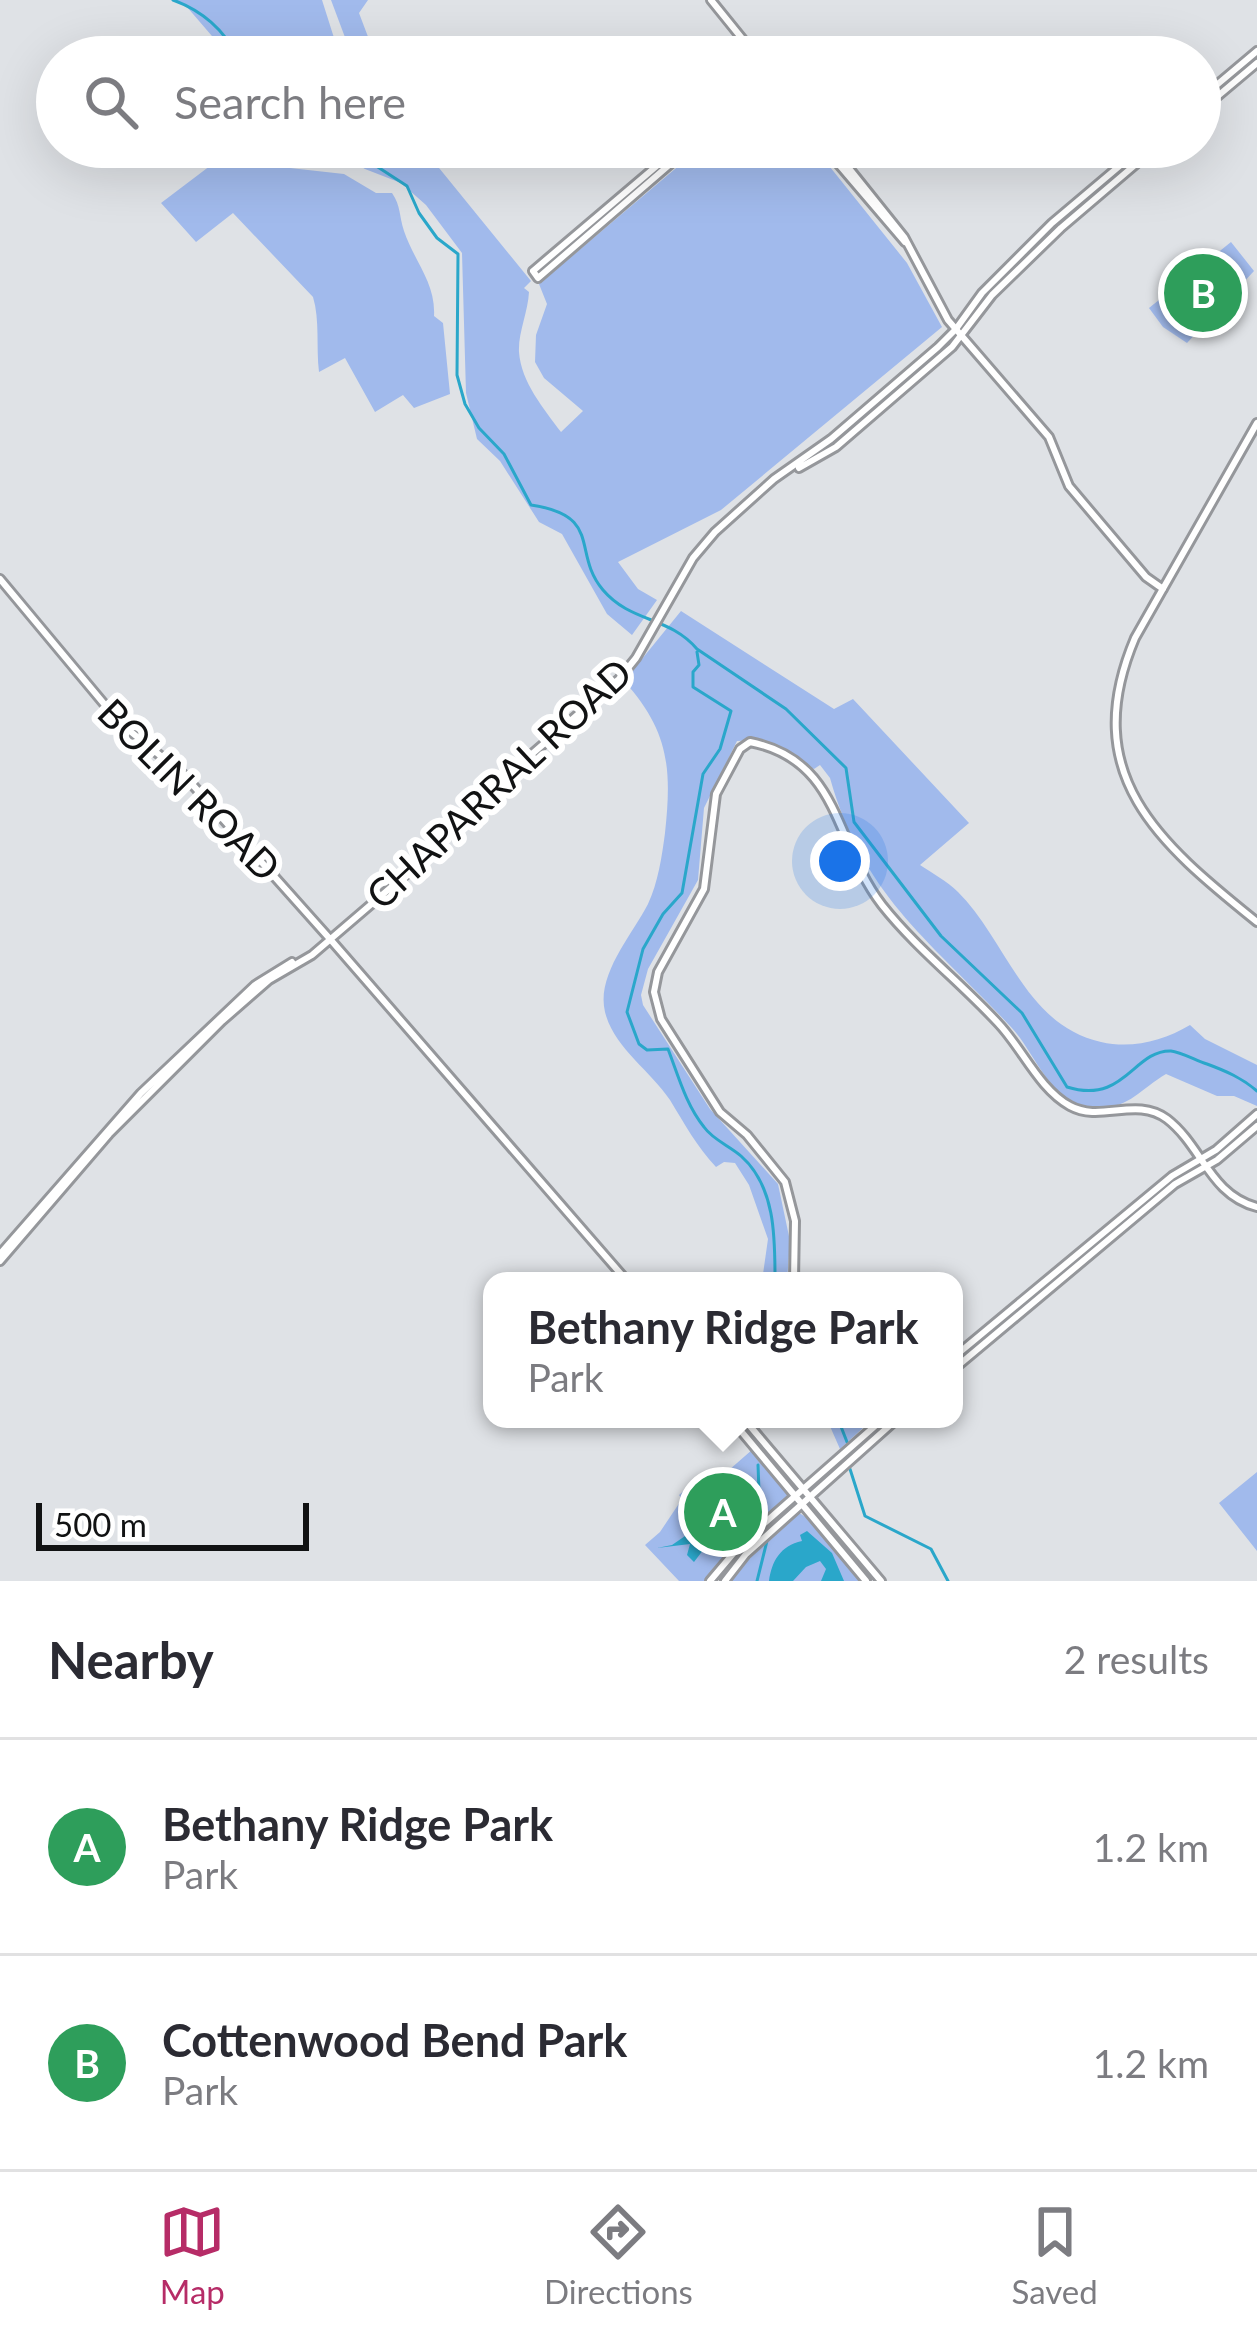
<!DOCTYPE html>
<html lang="en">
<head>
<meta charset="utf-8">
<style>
	body { margin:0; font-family:Lato,sans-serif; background:#f2f2f3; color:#2b2b33 }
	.scale { position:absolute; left:36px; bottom:30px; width:273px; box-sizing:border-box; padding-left:12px; border:6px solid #111213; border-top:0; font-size:33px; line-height:42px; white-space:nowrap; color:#111213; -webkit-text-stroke:9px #fff; paint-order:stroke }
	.you { position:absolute; left:840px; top:861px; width:42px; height:42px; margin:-30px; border:9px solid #fff; border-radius:50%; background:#1a73e8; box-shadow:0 0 0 18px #1a73e833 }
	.badge { display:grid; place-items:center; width:78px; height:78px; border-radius:50%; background:#b62c67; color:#fff; font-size:39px; font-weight:700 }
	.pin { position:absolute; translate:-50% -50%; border:6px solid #fff; box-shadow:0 3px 12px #0006 }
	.popup { position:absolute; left:483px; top:1272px; width:480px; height:156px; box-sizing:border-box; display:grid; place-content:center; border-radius:24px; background:#fff; filter:drop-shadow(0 3px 9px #0005); font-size:39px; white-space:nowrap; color:#7c7c81 }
	.popup b { font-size:45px; color:#2b2b33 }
	.popup::after { content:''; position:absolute; left:50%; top:100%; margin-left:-24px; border:24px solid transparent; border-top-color:#fff }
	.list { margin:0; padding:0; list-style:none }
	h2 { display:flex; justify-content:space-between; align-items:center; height:156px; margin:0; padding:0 48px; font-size:51px }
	h2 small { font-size:39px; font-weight:400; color:#7c7c81 }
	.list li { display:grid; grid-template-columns:78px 1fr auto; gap:36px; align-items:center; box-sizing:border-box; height:216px; padding:0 48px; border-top:3px solid #e1e1e2 }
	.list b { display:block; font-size:45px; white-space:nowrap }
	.list p { margin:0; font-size:39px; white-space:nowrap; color:#7c7c81 }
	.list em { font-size:39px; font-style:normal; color:#7c7c81 }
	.icon { flex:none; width:66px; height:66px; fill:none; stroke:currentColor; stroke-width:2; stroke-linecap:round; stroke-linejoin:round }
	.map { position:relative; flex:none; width:1257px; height:1581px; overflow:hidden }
	.search { position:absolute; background:#fff; box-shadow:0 12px 48px #0002; left:36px; right:36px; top:36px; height:132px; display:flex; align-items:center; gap:30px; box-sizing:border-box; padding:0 42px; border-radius:66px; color:#7c7c81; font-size:45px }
	.sheet { height:588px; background:#fff }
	nav { display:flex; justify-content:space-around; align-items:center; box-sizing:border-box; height:168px; border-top:3px solid #e1e1e2; background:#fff; font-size:33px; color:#7c7c81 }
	nav a { display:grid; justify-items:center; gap:6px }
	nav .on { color:#b62c67 }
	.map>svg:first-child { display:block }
	.green { fill:#a1baec }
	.water { fill:#2aa7ca }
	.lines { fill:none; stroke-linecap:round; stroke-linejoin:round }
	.stream { stroke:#2aa7ca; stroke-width:3 }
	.tertiary-casing { stroke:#95979b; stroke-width:12 }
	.secondary-casing { stroke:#95979b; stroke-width:12 }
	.tertiary { stroke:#fff; stroke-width:6 }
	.secondary { stroke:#fff; stroke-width:6 }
	.labels { text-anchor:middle; stroke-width:12; stroke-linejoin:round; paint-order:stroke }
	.street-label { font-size:39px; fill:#111213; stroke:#fff }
</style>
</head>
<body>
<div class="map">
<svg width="1257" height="1581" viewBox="0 0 1257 1581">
	<rect width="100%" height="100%" fill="#dfe2e6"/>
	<!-- green -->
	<path class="green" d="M174,0H322L335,41L348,57H230L187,7Z
		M331,0H368L359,13L370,42L352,56Z
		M235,147H252L263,165L344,174L376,193H392C401,206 399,216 404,231C414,261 436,283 434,316L443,323L450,394L414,408L403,395L375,412L345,358L319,372C316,347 320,320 313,297L233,213L196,242L161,203Z
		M329,147H422L531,281L524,288L529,292C528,312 518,333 519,352C521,382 544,409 561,432L583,411L544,378L535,362L536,335L547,304L539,284L701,147H814L907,263L942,327L721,510L618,562L638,589L657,600L632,635L607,614L562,534L539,522L500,461L477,439L466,393L462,253L426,205L401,183L365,169Z
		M1231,242L1254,271L1187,343L1163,327L1149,308Z
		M681,611L834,709L853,699L969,823L920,865C932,873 947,881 958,892C1007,941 1025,1025 1101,1042C1132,1049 1163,1041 1190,1025L1205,1039L1257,1065V1106L1234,1096H1217L1166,1074C1137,1091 1126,1114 1085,1106C1048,1098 1034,1051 1011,1027C931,941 864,898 830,778L820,765L814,769L759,740L737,741L704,808L698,880L648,969L641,995L643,1005L710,1109L778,1184L790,1241L787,1281H762L768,1239L749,1185L735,1163L724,1162L716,1167C697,1147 684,1123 670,1100C650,1070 614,1048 605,1012C596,975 632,935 648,904C658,883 662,856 665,833C672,768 669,731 624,681Z
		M818,1419H851L864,1427L840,1449L829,1424Z
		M753,1449L789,1496L743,1537L706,1581H679L645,1545L660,1532L682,1499L679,1495L694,1482L713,1484Z
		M1257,1472V1551L1219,1503Z
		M796,1511L809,1519L862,1581H727L751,1552Z"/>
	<!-- water -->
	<path class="water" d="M706,1495L719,1513L720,1528L694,1562L687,1555L690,1544L657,1548L672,1545L688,1534L697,1501Z
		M807,1531L832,1553L844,1581H821L826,1569L820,1561L806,1567L793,1581H769C772,1561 780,1546 802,1541L800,1535Z"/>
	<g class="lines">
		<!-- stream -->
		<path class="stream" d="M173,0C201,10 225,30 237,57
			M347,147L407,186L419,213L437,238L458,254L457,375L465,404L479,428L504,454L531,505C604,516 571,552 603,590C631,623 669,616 697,649L786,709L846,768L854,822L941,936L1022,1013L1067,1087C1125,1105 1133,1050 1171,1051C1181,1052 1197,1061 1207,1064C1226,1071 1242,1078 1257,1091
			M697,652L699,665L693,672V687L731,711L720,749L703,774L682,893L663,914L643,949L627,1012L639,1044L647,1050L668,1049C678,1075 686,1105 704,1127C713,1140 730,1146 741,1156C776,1187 775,1239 775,1281
			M838,1419L847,1442
			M758,1424L759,1419
			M850,1469L865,1516L931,1549L948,1581
			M751,1523L758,1510L753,1500L759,1491L758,1465
			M757,1581L767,1541"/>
		<!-- tertiary casing -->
		<g class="tertiary-casing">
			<path id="tertiary" d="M711,0L757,57
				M824,147L905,242
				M832,147L904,237L948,320L1049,437L1069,486L1146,577L1163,589
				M533,271L538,278L690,147
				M533,271L679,147
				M1257,423L1135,638C1077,775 1159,843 1257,922
				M0,579L120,723L183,774L330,939
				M794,1281L795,1221L785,1182L747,1135L720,1112L661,1019L654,992L658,972L704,889L716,794L740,749L750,742C841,760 834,843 882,905C916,948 961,983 998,1023C1022,1048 1039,1089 1070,1106C1101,1123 1136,1096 1167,1119C1202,1146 1210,1195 1257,1207"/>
		</g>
		<!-- secondary casing -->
		<g class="secondary-casing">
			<path id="secondary" d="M1200,99L1257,51
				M1200,111L1257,63
				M799,468L836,447L952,347L992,295L1061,228L1156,147
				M330,939L627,1281
				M0,1254L141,1093L255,985L292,962
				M0,1261L109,1134L222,1021L269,980L312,955L424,859L518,766L619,679L636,658L693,558L715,532L774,479L831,439L938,347L956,329L982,293L1052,223L1142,147
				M954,1357L1172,1176L1216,1150L1257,1114
				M954,1369L1175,1184L1217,1160L1257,1126
				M731,1419L866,1581
				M744,1419L881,1581
				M710,1581L743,1542L883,1419
				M725,1581L746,1554L897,1419"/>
		</g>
		<!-- tertiary -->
		<use href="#tertiary" class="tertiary"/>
		<!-- secondary -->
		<use href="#secondary" class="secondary"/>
	</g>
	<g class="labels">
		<!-- street labels -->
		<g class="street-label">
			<text transform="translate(499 784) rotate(-43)" y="14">CHAPARRAL ROAD</text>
			<text transform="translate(189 790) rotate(45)" y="14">BOLIN ROAD</text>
		</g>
	</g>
</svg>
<div class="scale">500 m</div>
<div class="you"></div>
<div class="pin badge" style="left:723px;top:1512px;background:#2e9e5b">A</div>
<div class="popup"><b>Bethany Ridge Park</b>Park</div>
<div class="pin badge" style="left:1203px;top:293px;background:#2e9e5b">B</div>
<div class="search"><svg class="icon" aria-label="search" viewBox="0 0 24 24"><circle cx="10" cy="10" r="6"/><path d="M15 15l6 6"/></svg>Search here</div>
</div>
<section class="sheet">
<h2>Nearby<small>2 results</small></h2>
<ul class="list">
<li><span class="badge" style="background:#2e9e5b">A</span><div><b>Bethany Ridge Park</b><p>Park</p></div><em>1.2 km</em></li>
<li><span class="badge" style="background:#2e9e5b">B</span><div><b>Cottenwood Bend Park</b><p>Park</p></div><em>1.2 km</em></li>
</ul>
</section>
<nav>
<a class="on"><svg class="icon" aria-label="map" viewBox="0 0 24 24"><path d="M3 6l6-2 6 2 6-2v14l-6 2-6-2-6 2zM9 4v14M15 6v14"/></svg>Map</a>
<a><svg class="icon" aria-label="directions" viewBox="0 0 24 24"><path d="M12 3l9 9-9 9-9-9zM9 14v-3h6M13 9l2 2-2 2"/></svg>Directions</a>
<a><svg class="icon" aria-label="saved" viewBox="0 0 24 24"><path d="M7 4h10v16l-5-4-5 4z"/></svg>Saved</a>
</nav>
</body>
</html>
